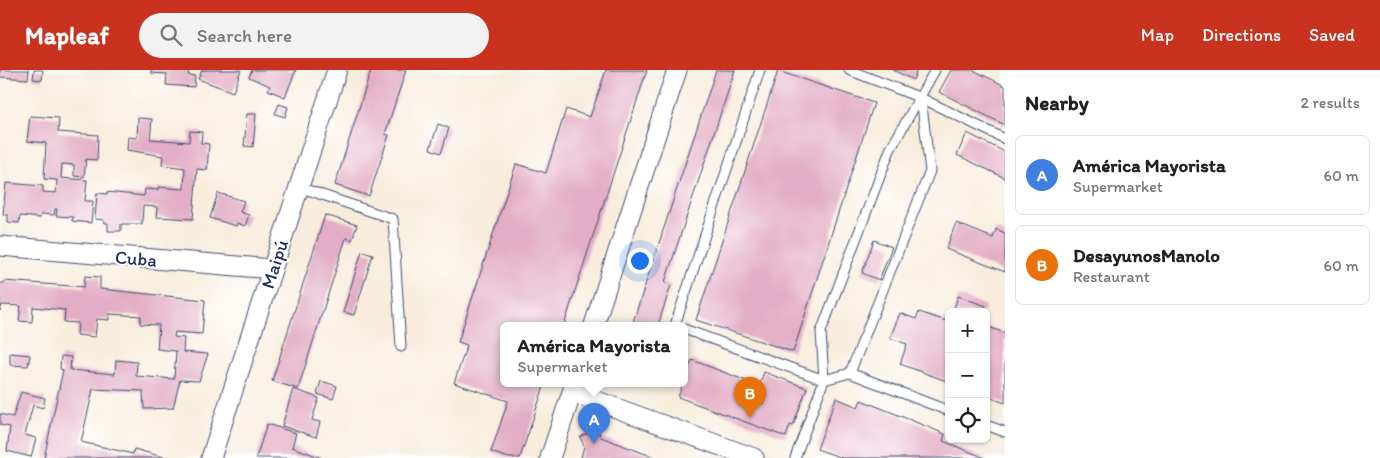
<!DOCTYPE html>
<html lang="en">
<head>
<meta charset="utf-8">
<style>
	body { margin:0; font-family:Itim,sans-serif; background:#f2f2f2; color:#222 }
	.controls { position:absolute; right:15px; bottom:15px; display:grid; overflow:hidden; border-radius:8px; box-shadow:0 1px 4px #0004 }
	.controls button { width:45px; height:45px; display:grid; place-items:center; padding:0; border:0; border-bottom:1px solid #e0e0e0; background:#fff; color:#222; font:25px sans-serif }
	.you { position:absolute; left:639px; top:190px; width:18px; height:18px; margin:-12px; border:4px solid #fff; border-radius:50%; background:#1a73e8; box-shadow:0 0 0 8px #1a73e833 }
	.badge { display:grid; place-items:center; width:32px; height:32px; border-radius:50%; background:#c8321e; color:#fff; font-size:16px; font-weight:700 }
	.pin { position:absolute; translate:-50% -41px; filter:drop-shadow(0 1px 2px #0008) }
	.pin::after { content:''; position:absolute; top:26px; width:18px; height:15px; background:inherit; clip-path:polygon(0 0,100% 0,50% 100%) }
	.popup { position:absolute; left:500px; top:252px; width:188px; height:65px; box-sizing:border-box; display:grid; place-content:center; border-radius:8px; background:#fff; filter:drop-shadow(0 1px 4px #0005); font-size:16px; white-space:nowrap; color:#767676 }
	.popup b { font-size:19px; color:#222 }
	.popup::after { content:''; position:absolute; left:50%; top:100%; margin-left:-10px; border:10px solid transparent; border-top-color:#fff }
	.list { margin:0; padding:0; list-style:none }
	h2 { display:flex; justify-content:space-between; align-items:center; height:65px; margin:0; padding:0 20px; font-size:21px }
	h2 small { font-size:16px; font-weight:400; color:#767676 }
	.list li { display:grid; grid-template-columns:32px 1fr auto; gap:15px; align-items:center; box-sizing:border-box; height:80px; margin:0 10px 10px; padding:0 10px; border:1px solid #e0e0e0; border-radius:8px }
	.list b { display:block; font-size:19px; white-space:nowrap }
	.list p { margin:0; font-size:16px; white-space:nowrap; color:#767676 }
	.list em { font-size:16px; font-style:normal; color:#767676 }
	.icon { flex:none; width:28px; height:28px; fill:none; stroke:currentColor; stroke-width:2; stroke-linecap:round; stroke-linejoin:round }
	.map { position:relative; flex:none; width:1005px; height:388px; overflow:hidden }
	header { display:flex; align-items:center; gap:30px; box-sizing:border-box; height:70px; padding:0 25px; background:#c8321e; color:#fff }
	header strong { font-size:24px }
	nav { display:flex; gap:28px; margin-inline-start:auto; font-size:18px }
	.search { width:350px; height:45px; background:#f2f2f2; display:flex; align-items:center; gap:12px; box-sizing:border-box; padding:0 18px; border-radius:28px; color:#767676; font-size:19px }
	main { display:flex }
	aside { flex:1; background:#fff }
	.map>svg:first-child { display:block }
	.building { fill:#e3aec5 }
	.lines { fill:none; stroke-linecap:round; stroke-linejoin:round }
	.service-casing { stroke:#3c4c71; stroke-width:11 }
	.minor-casing { stroke:#3c4c71; stroke-width:21 }
	.service { stroke:#fff; stroke-width:9 }
	.minor { stroke:#fff; stroke-width:19 }
	.labels { text-anchor:middle; stroke-width:4; stroke-linejoin:round; paint-order:stroke }
	.street-label { font-size:19px; fill:#1b2f5e; stroke:#fff }
</style>
</head>
<body>
<header>
<strong>Mapleaf</strong>
<div class="search"><svg class="icon" aria-label="search" viewBox="0 0 24 24"><circle cx="10" cy="10" r="6"/><path d="M15 15l6 6"/></svg>Search here</div>
<nav><a>Map</a><a>Directions</a><a>Saved</a></nav>
</header>
<main>
<div class="map">
<svg width="1005" height="388" viewBox="0 0 1005 388">
	<rect width="100%" height="100%" fill="#fff"/>
	<filter id="ink" filterUnits="userSpaceOnUse"><feTurbulence type="fractalNoise" baseFrequency=".02" numOctaves="2"/><feDisplacementMap in="SourceGraphic" scale="10" xChannelSelector="R" yChannelSelector="G"/><feConvolveMatrix kernelMatrix="1 2 1 2 8 2 1 2 1" color-interpolation-filters="sRGB"/></filter>
	<filter id="wash" filterUnits="userSpaceOnUse"><feTurbulence type="fractalNoise" baseFrequency=".0096" numOctaves="4" result="noise"/><feDisplacementMap in="SourceGraphic" scale="20" xChannelSelector="R" yChannelSelector="G"/><feGaussianBlur stdDeviation="1.12" result="paint"/><feColorMatrix in="noise" values="0 0 0 0 0 0 0 0 0 0 0 0 0 0 0 0 0 1.4 0 .05"/><feComposite in="paint" operator="in"/></filter>
	<g filter="url(#wash)">
		<rect width="100%" height="100%" fill="#f8eddd"/>
		<g id="blocks">
			<!-- building -->
			<path class="building" d="M0,0H29L28,9L0,7Z
				M34,0H43L42,10L33,9Z
				M151,0H189L188,5L195,6L194,17L166,15L167,4L151,3Z
				M202,0H241L233,22L198,9Z
				M252,0H296L285,27L268,20L270,16L249,7Z
				M371,0H406L385,64L389,65L369,126L335,115Z
				M606,0H647L564,255H504V313H545L520,388H509L491,382L508,331L454,313L467,275L458,272L516,94L546,103L566,39L590,47Z
				M716,0H735L665,212L671,215L658,255H632Z
				M893,0H917L913,10Z
				M951,0H973L1005,16V55L939,22Z
				M778,1L874,33L793,282L696,250Z
				M279,34L288,37L285,47L275,44Z
				M247,44H256L253,77L244,76Z
				M30,46L59,48L58,62L98,65L97,90L86,89L84,107L74,106V95L62,94L61,108L87,110L85,131H93L91,153L72,151L73,147L56,146L57,139H55L54,145L41,144L40,148L20,146L19,153L8,152V145H3L6,113L43,116V122L56,123L57,110L44,109L46,73L27,71Z
				M138,48L152,49L150,69L189,72L190,61L202,62L201,73L209,74L207,100L197,99L193,149L156,147L157,137L143,136L142,154H121V161H108V153H104V150L95,149L97,123L107,124V122L144,126L145,119L158,120V117L184,119L185,98L162,95L163,86L127,80L128,67L137,68Z
				M438,54L449,58L441,83L430,79Z
				M967,63L1005,82V108L957,85Z
				M218,123L244,131L240,142L249,145L245,156L237,153L236,156L210,148Z
				M325,145L357,155L352,170L346,168L298,319L272,311Z
				M956,153L993,168L996,159L1005,163V202L946,179Z
				M874,170L892,177L879,210L862,203Z
				M362,181L373,184L354,245L343,242Z
				M85,206L100,207V219L205,230L202,264L175,262L174,267L184,268L183,282L208,284L199,311L180,310L173,338L144,339L143,321L93,319L92,324L81,372L133,384L134,379L167,388H44L63,300L60,299L61,286L71,287L70,300L115,304L116,290L137,292L136,306L174,309L176,281L157,279L159,255L140,254L141,246L109,244V250L97,249L95,267L77,265L78,253L64,252L65,240L33,237L32,252L19,251L21,236L2,235L0,241V213H4V211L84,217Z
				M958,226L986,236L984,242H953Z
				M919,242L949,252V312L900,294L907,274L890,268L900,243L916,249Z
				M986,256L1005,263V333L986,326Z
				M10,283L30,285L28,296L10,295Z
				M692,290L752,313L746,327L763,334L766,325L757,322L764,302L807,318L793,356L790,355L786,367L678,327Z
				M321,311L337,316L333,329L317,324Z
				M293,319L319,328L312,350L320,352L316,367L282,356Z
				M21,322L45,328L43,338L33,335L25,365L36,368L31,387L7,381L10,357L0,355V344L13,347Z
				M836,328L858,337L861,330L945,364L943,371L985,388H842L817,379Z
				M267,354L296,363L292,377L322,388H256Z
				M597,358L601,367L656,388H581L584,376L580,367Z"/>
		</g>
	</g>
	<g filter="url(#ink)">
		<use href="#blocks" fill-opacity="0" stroke="#3c4c71" stroke-width="1"/>
		<g class="lines">
			<!-- service casing -->
			<g class="service-casing">
				<path id="service" d="M849,0L921,28L1005,69
					M299,117L393,149L401,277
					M675,255L760,0
					M684,259L824,310L850,303L930,101L921,28
					M850,303L949,341
					M986,355L1005,362
					M795,388L824,310L821,262L890,80L935,0"/>
			</g>
			<!-- minor casing -->
			<g class="minor-casing">
				<path id="minor" d="M0,176L272,199
					M594,255L677,0
					M572,322L754,388
					M211,388L337,0
					M550,388L575,313"/>
			</g>
			<!-- service -->
			<use href="#service" class="service"/>
			<!-- minor -->
			<use href="#minor" class="minor"/>
		</g>
	</g>
	<g class="labels">
		<!-- street labels -->
		<g class="street-label">
			<text transform="translate(136 188) rotate(5)" y="7">Cuba</text>
			<text transform="translate(274 194) rotate(-72)" y="7">Maipú</text>
		</g>
	</g>
</svg>
<div class="controls">
<button>+</button>
<button>−</button>
<button><svg class="icon" aria-label="locate" viewBox="0 0 24 24"><circle cx="12" cy="12" r="6"/><path d="M12 2v4M12 18v4M2 12h4M18 12h4"/></svg></button>
</div>
<div class="you"></div>
<div class="pin badge" style="left:594px;top:374px;background:#3f7fe0">A</div>
<div class="popup"><b>América Mayorista</b>Supermarket</div>
<div class="pin badge" style="left:750px;top:348px;background:#e8710a">B</div>
</div>
<aside>
<h2>Nearby<small>2 results</small></h2>
<ul class="list">
<li><span class="badge" style="background:#3f7fe0">A</span><div><b>América Mayorista</b><p>Supermarket</p></div><em>60 m</em></li>
<li><span class="badge" style="background:#e8710a">B</span><div><b>DesayunosManolo</b><p>Restaurant</p></div><em>60 m</em></li>
</ul>
</aside>
</main>
</body>
</html>
